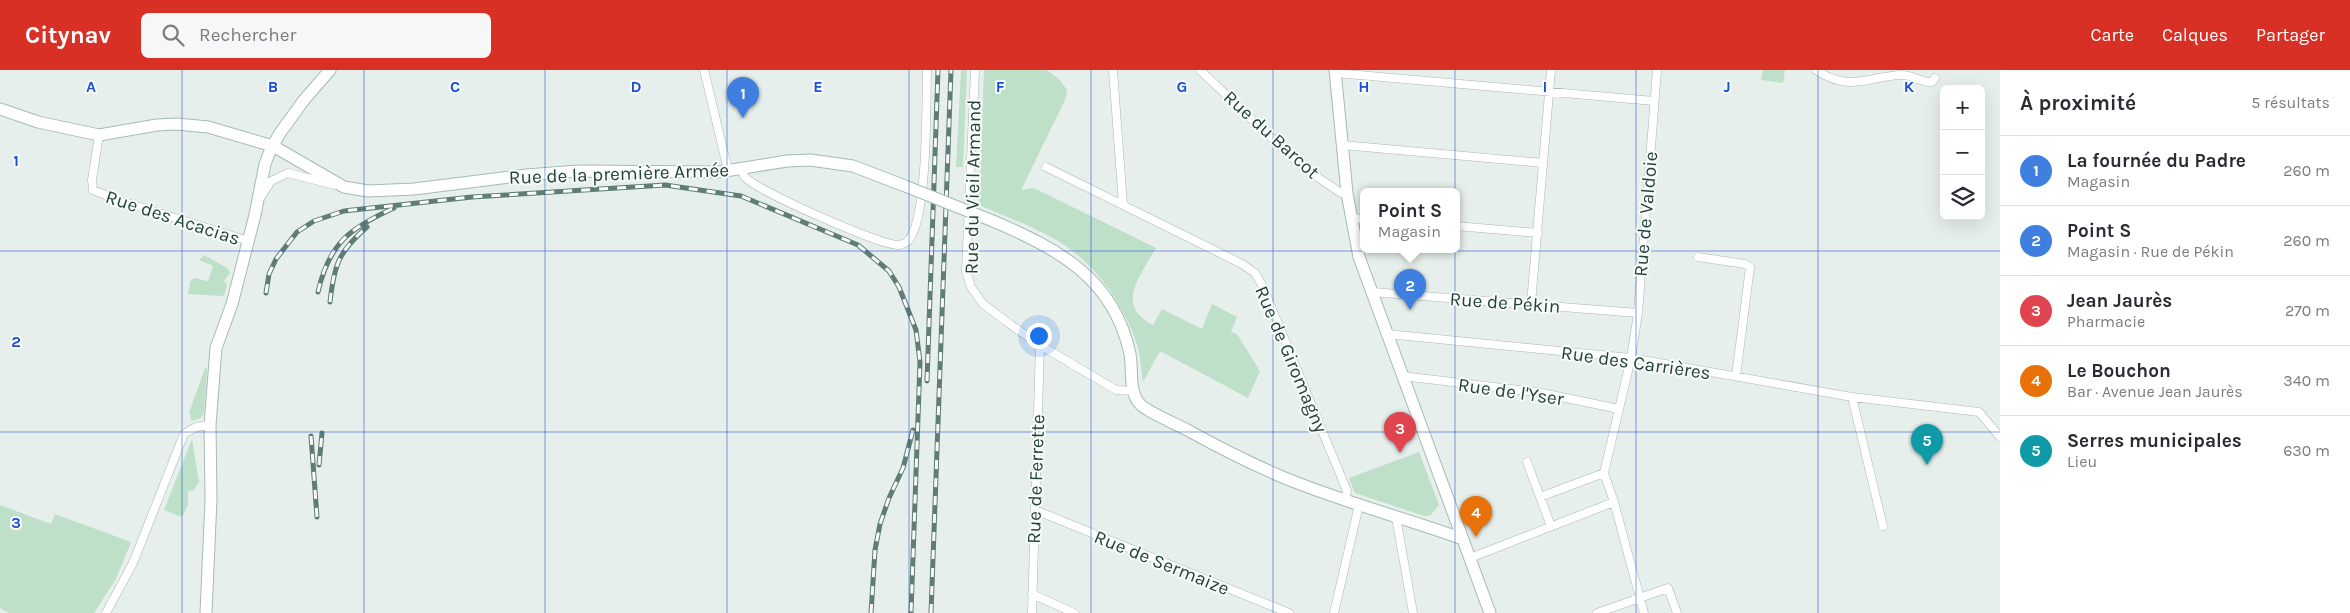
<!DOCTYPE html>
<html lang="fr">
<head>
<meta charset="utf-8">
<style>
	body { margin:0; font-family:Karla,sans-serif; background:#f7f7f7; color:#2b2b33 }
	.controls { position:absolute; right:15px; top:15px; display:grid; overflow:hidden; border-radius:8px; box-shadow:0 5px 20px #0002 }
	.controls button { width:45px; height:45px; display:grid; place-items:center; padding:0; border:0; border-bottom:1px solid #e1e1e2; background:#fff; color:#2b2b33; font:25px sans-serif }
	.you { position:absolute; left:1038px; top:265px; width:18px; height:18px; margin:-12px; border:4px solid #fff; border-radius:50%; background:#1a73e8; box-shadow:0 0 0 8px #1a73e833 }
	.badge { display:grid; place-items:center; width:32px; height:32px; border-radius:50%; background:#d93025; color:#fff; font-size:16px; font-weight:700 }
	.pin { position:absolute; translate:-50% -41px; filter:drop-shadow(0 1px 2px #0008) }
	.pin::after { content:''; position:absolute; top:26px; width:18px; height:15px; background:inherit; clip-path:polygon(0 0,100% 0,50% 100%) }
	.popup { position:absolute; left:1360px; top:118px; width:100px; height:65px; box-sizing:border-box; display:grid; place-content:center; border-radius:8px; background:#fff; filter:drop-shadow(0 1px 4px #0005); font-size:16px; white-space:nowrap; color:#7c7c81 }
	.popup b { font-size:19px; color:#2b2b33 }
	.popup::after { content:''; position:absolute; left:50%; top:100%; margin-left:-10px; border:10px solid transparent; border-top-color:#fff }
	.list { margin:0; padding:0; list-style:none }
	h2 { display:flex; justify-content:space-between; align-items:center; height:65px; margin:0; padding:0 20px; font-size:21px }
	h2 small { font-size:16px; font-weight:400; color:#7c7c81 }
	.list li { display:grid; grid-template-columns:32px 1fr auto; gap:15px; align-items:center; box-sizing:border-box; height:70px; padding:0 20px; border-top:1px solid #e1e1e2 }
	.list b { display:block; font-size:19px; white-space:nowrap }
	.list p { margin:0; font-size:16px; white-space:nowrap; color:#7c7c81 }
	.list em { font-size:16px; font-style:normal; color:#7c7c81 }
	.icon { flex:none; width:28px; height:28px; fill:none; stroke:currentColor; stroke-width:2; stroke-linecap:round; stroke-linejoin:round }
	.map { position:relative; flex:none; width:2000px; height:543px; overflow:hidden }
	header { display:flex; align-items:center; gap:30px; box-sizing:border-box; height:70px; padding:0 25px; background:#d93025; color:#fff }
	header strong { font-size:24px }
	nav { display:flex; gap:28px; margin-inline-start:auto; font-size:18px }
	.search { width:350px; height:45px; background:#f7f7f7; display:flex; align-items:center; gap:12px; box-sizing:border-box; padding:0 18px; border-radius:8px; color:#7c7c81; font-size:19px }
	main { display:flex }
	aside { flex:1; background:#fff }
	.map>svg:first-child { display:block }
	.green { fill:#bfe0c8 }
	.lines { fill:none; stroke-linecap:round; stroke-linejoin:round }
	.street-casing { stroke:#a8b8b2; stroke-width:9 }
	.secondary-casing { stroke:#a4bbb3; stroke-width:13 }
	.street { stroke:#fff; stroke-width:8 }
	.secondary { stroke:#fff; stroke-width:11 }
	.rail-casing { stroke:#5f7d75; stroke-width:5 }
	.rail { stroke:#f7fbf9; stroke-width:3; stroke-dasharray:9; stroke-linecap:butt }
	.secondary-bridge-casing { stroke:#a4bbb3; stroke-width:13; stroke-linecap:butt }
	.secondary-bridge { stroke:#fff; stroke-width:11 }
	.grid { fill:none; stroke:#1d4ed8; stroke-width:1; stroke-opacity:0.55 }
	.labels { text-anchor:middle; stroke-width:4; stroke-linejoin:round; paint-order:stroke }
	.street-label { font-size:19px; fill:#24423a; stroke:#f7fbf9 }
	.grid-label { font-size:16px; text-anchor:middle; font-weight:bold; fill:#1d4ed8; stroke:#f7fbf9; stroke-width:4; stroke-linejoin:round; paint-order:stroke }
</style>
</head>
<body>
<header>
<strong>Citynav</strong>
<div class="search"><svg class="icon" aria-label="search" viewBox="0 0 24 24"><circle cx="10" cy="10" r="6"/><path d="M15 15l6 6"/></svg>Rechercher</div>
<nav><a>Carte</a><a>Calques</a><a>Partager</a></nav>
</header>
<main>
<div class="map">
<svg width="2000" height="543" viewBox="0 0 2000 543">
	<rect width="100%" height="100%" fill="#e6efeb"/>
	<!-- green -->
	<path class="green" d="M961,0H967L963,97H956Z
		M984,0H1047L1060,10L1067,20L1065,30L1021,120L1034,118L1156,178C1141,205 1114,235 1153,255L1162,239L1202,259L1212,234L1237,247L1231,262L1237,264L1260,301L1248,328L1160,281L1143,312C1141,301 1141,289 1138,278C1125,234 1093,190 1053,168C1029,155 1004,146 979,135Z
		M1763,0H1785L1783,13L1761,10Z
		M204,185L227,198L230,203L224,211L227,215L224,226L188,224L190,212L194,208L208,211L213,196L199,190Z
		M205,298L207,299L204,343L201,348L192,351L189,343Z
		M192,369L199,412L194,420L188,421V435L182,447L164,440Z
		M1419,382L1439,435L1431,445L1424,446L1355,423L1349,408Z
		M0,435L51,454L55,444L131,472L116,509L94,543H9L0,538Z"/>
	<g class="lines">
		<!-- street casing -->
		<g class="street-casing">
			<path id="street" d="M704,0L728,100
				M975,0L966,201L971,217L983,234L1011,255L1040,275L1116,320L1134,321
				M1113,0L1123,135
				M1200,0L1301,96L1341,123H1347
				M1816,0C1850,23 1868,6 1902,5C1913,5 1922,13 1932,12L1935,8
				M1336,3L1654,31
				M99,65L92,110L93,120L121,131L249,171
				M1342,75L1543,93
				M1046,97L1242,194L1255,203L1263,217L1347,421L1345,430
				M741,98C743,102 743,106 746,108C760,122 881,176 899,175C903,174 907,173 909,170C928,145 926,35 927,0
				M261,127L271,111L288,103L335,115
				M1351,148L1364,149
				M1456,156L1538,163
				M1698,187L1745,194L1750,197L1736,306
				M1372,222L1638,243
				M1531,234L1551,0
				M1387,264L1631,288L1852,327L1979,342L2000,367
				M1402,306L1537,322L1619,339
				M1852,327L1883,456
				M1527,392L1551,456
				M1540,427L1604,403
				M1035,440L1289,543
				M1396,447L1413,543
				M1470,488L1614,432
				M1032,524L1074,543
				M106,543L133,493L184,364L196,357L210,355
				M1032,543L1040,275
				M1334,543L1359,435
				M1597,543L1668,518L1677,543
				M1644,543L1614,432L1604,403L1631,288L1638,243L1657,0"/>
		</g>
		<!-- secondary casing -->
		<g class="secondary-casing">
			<path id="secondary" d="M1335,0L1347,123L1359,187L1490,543
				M0,39L38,52L99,65L157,55L177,54L208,57L273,76L344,117L368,121L414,119L526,105L579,101L719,102L787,91L810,90L853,96L905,116
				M993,151C1058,179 1114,208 1130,284C1133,300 1128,323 1141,335C1151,344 1179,355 1191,362C1220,378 1250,393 1280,406C1339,431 1402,447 1463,469
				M206,543L211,429L210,355L216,278L232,234L255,145L265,94L270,81L280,63L304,30L330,0"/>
		</g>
		<!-- street -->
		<use href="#street" class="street"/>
		<!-- secondary -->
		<use href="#secondary" class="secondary"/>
		<!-- rail casing -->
		<g class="rail-casing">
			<path id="rail" d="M318,222C329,173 350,158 394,138
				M266,223L269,204L276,189L297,162L314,151L344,141L472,127L665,115L741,126L858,175L889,201L899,217L916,260L920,292L911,543
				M330,232C334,196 338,182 367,157
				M927,311L938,0
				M311,366L317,447
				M319,395L322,363
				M871,543L875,480L880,454L889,428L903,398L913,360
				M931,543L951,0"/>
		</g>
		<!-- rail -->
		<use href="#rail" class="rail"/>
		<!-- secondary-bridge casing -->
		<g class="secondary-bridge-casing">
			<path id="secondary-bridge" d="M905,116L993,151"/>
		</g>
		<!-- secondary-bridge -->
		<use href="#secondary-bridge" class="secondary-bridge"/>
	</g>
	<!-- grid -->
	<path class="grid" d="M182,0V543M364,0V543M545,0V543M727,0V543M909,0V543M1091,0V543M1273,0V543M1455,0V543M1636,0V543M1818,0V543M0,181H2000M0,362H2000"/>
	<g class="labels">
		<!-- street labels -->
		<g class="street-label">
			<text transform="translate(1272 64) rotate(42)" y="7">Rue du Barcot</text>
			<text transform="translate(619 103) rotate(-2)" y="7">Rue de la première Armée</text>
			<text transform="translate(972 117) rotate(-89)" y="7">Rue du Vieil Armand</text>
			<text transform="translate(1645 144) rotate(-85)" y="7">Rue de Valdoie</text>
			<text transform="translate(173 147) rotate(18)" y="7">Rue des Acacias</text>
			<text transform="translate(1505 232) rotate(4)" y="7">Rue de Pékin</text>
			<text transform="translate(1292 289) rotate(67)" y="7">Rue de Giromagny</text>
			<text transform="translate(1636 292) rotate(8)" y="7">Rue des Carrières</text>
			<text transform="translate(1511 321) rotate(8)" y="7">Rue de l'Yser</text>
			<text transform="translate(1035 409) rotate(-88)" y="7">Rue de Ferrette</text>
			<text transform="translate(1162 492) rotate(22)" y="7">Rue de Sermaize</text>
		</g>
	</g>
	<g class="grid-label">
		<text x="91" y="22">A</text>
		<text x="273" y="22">B</text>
		<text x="455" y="22">C</text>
		<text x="636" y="22">D</text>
		<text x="818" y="22">E</text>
		<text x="1000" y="22">F</text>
		<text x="1182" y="22">G</text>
		<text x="1364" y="22">H</text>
		<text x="1545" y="22">I</text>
		<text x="1727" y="22">J</text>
		<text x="1909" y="22">K</text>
		<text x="16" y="96">1</text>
		<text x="16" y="277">2</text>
		<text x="16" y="458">3</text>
	</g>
</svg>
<div class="controls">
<button>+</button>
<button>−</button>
<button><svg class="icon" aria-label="layers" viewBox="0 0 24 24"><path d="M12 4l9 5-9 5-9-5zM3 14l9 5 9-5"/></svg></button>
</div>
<div class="you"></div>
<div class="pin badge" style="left:743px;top:48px;background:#3f7fe0">1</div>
<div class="pin badge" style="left:1410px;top:240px;background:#3f7fe0">2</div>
<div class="popup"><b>Point S</b>Magasin</div>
<div class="pin badge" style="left:1400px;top:383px;background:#e0444e">3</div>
<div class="pin badge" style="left:1476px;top:467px;background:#e8710a">4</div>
<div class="pin badge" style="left:1927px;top:395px;background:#0f9aa8">5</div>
</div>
<aside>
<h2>À proximité<small>5 résultats</small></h2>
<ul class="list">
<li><span class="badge" style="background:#3f7fe0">1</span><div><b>La fournée du Padre</b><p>Magasin</p></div><em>260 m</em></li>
<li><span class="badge" style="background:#3f7fe0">2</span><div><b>Point S</b><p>Magasin · Rue de Pékin</p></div><em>260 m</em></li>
<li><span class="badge" style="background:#e0444e">3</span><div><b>Jean Jaurès</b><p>Pharmacie</p></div><em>270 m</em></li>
<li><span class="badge" style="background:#e8710a">4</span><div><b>Le Bouchon</b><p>Bar · Avenue Jean Jaurès</p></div><em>340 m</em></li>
<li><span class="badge" style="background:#0f9aa8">5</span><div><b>Serres municipales</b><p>Lieu</p></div><em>630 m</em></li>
</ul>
</aside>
</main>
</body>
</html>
